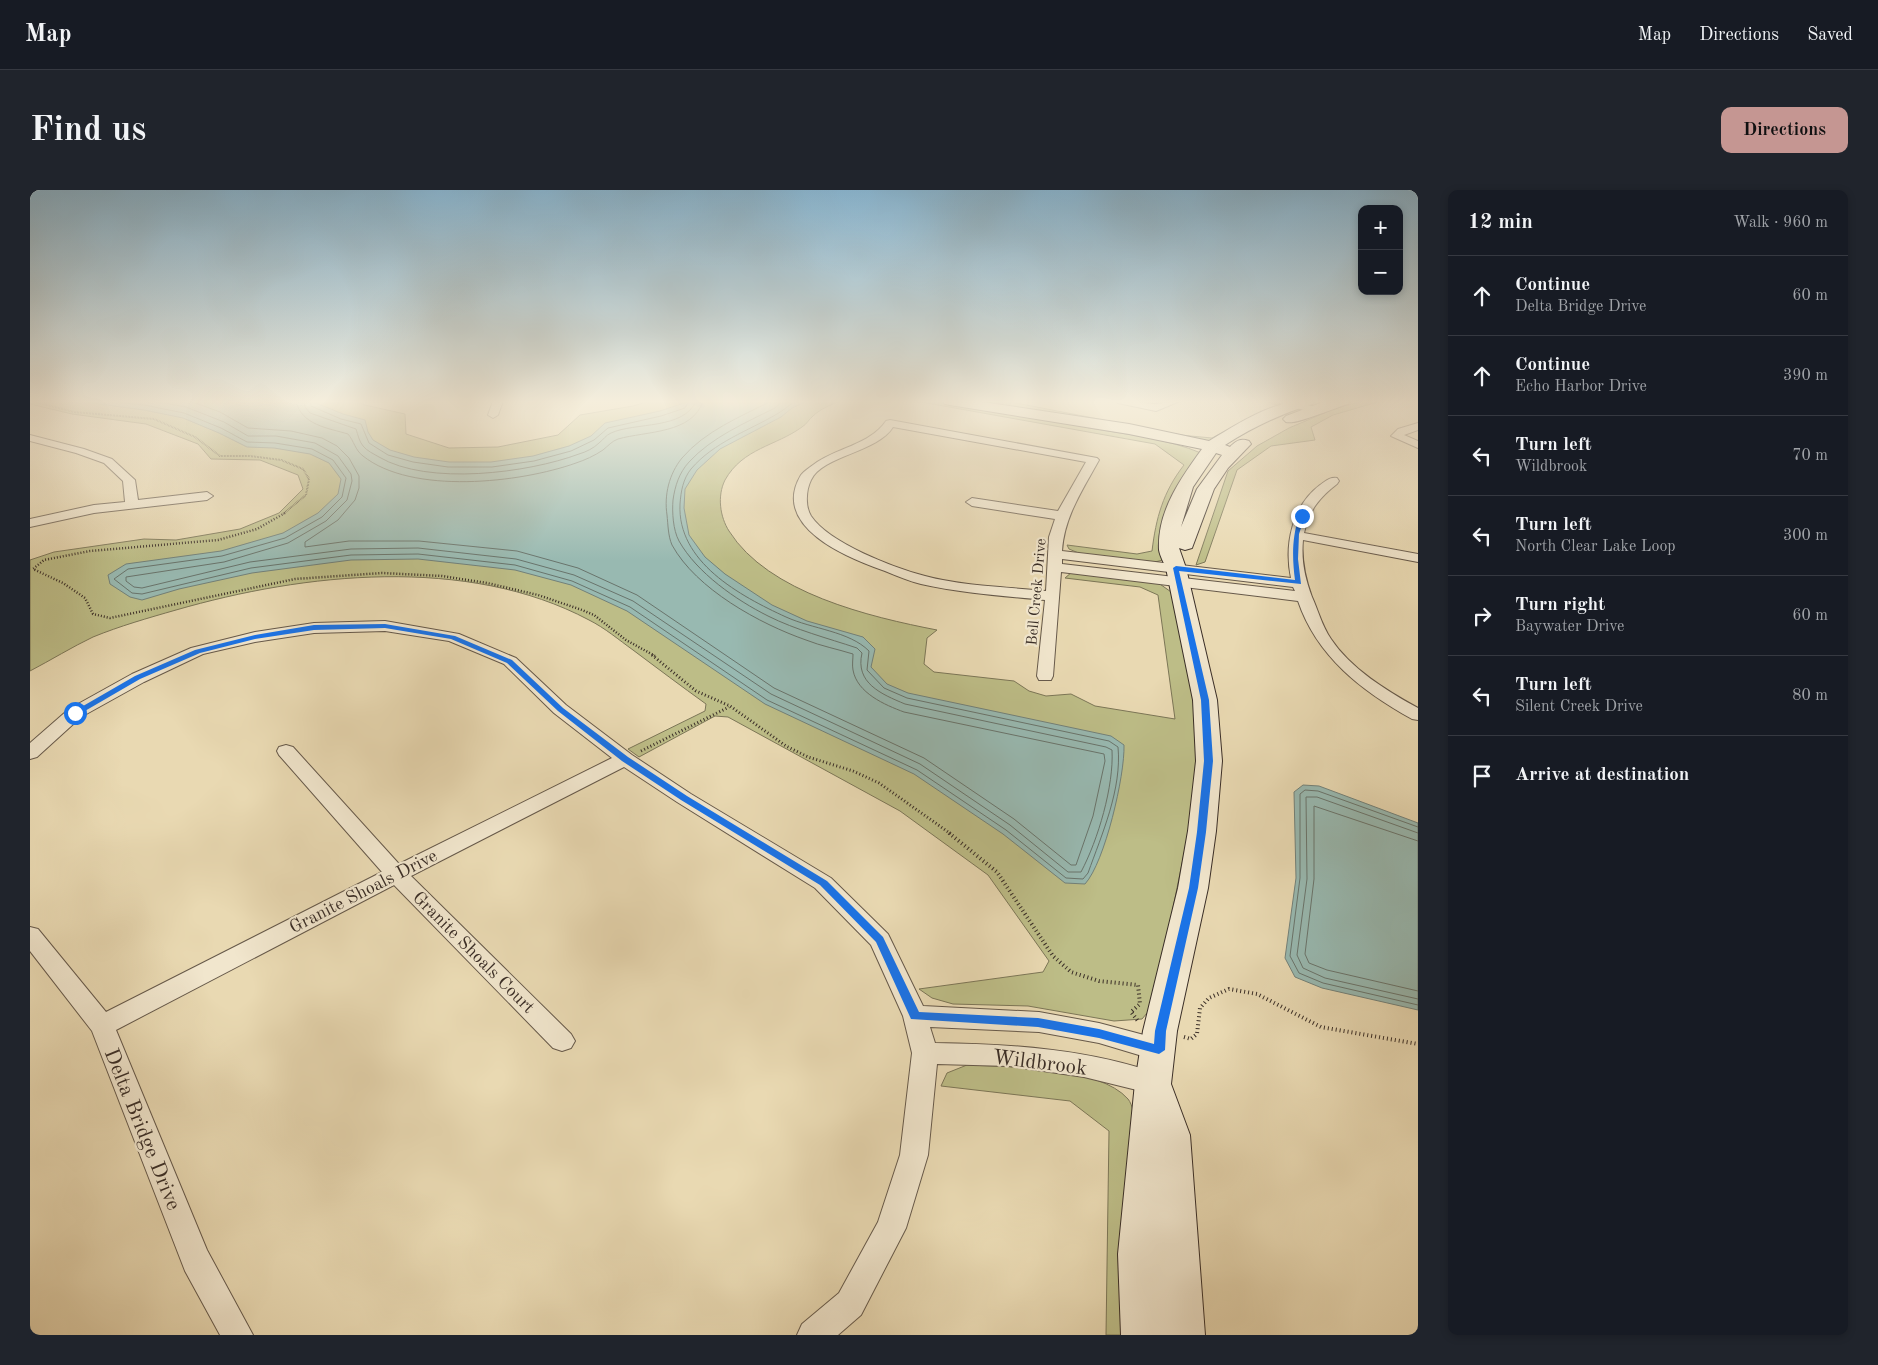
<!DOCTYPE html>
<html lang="en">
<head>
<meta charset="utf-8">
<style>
	body { margin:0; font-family:"Old Standard TT",serif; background:#20242c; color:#f1f3f6 }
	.controls { position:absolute; right:15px; top:15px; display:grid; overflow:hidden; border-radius:10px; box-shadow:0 2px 8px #0003 }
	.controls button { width:45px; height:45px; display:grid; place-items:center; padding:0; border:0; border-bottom:1px solid #363941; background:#171b24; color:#f1f3f6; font:25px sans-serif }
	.stop { position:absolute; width:15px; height:15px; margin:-11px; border:4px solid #1a73e8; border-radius:50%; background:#fff }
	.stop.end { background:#1a73e8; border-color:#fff; box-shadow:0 1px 5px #0008 }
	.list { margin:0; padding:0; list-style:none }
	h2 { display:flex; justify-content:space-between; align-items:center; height:65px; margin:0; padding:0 20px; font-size:21px }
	h2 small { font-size:16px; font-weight:400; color:#9ea1a6 }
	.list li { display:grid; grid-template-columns:32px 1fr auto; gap:15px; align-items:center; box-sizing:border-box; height:80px; padding:0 20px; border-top:1px solid #363941 }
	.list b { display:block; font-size:19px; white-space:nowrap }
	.list p { margin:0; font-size:16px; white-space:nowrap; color:#9ea1a6 }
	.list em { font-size:16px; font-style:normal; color:#9ea1a6 }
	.icon { flex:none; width:28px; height:28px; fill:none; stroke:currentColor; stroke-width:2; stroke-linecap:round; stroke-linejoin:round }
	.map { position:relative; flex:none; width:1388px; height:1145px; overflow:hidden; border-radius:10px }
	header { display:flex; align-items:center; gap:30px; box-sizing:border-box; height:70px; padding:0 25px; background:#171b24; border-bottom:1px solid #363941 }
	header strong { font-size:24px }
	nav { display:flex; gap:28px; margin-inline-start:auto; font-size:18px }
	.intro { display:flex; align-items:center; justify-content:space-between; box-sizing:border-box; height:120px; padding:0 30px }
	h1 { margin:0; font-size:35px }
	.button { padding:12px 22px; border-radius:10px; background:#c59692; color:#111; font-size:18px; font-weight:700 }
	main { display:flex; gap:30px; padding:0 30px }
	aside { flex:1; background:#171b24; border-radius:10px; box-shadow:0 2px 8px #0003 }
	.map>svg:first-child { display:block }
	.green { fill:#bdbd87; stroke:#7c7657 }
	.water { fill:#98b9b1; stroke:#72817a }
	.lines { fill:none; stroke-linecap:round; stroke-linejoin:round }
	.shore { stroke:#69746c; stroke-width:1 }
	.street-casing { stroke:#66594a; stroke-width:2 }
	.secondary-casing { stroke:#3a2e27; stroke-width:2 }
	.path-far3 { stroke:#3a2e27; stroke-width:2; stroke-dasharray:0.5 1; stroke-linecap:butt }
	.path-far2 { stroke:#3a2e27; stroke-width:2.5; stroke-dasharray:1 2; stroke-linecap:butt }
	.path-far1 { stroke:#3a2e27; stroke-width:3; stroke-dasharray:1 2.5; stroke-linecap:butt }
	.path { stroke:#3a2e27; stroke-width:4; stroke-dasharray:1 3; stroke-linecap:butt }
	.street { fill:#f1e6cd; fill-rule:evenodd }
	.secondary { fill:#f1e6cd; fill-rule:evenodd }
	.route { fill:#1a73e8 }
	.labels { text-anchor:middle; stroke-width:4.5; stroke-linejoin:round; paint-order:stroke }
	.far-street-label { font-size:15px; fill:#3a2e27; stroke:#f1e6cd }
	.street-label { font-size:18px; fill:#3a2e27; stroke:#f1e6cd }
	.near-street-label { font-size:21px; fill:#3a2e27; stroke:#f1e6cd }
</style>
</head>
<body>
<header>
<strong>Map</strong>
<nav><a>Map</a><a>Directions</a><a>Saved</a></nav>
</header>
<div class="intro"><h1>Find us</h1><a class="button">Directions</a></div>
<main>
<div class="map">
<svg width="1388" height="1145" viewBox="0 0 1388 1145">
	<rect width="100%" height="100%" fill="#e9d9b2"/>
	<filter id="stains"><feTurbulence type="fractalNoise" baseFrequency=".004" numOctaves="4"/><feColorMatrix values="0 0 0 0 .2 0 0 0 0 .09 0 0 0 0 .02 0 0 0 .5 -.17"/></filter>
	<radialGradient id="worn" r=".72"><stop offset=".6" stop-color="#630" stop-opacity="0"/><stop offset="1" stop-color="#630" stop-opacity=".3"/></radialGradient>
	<!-- green -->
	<path class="green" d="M0,211H325L335,215L375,224L376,244L419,258L468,257L528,245L550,225L603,216L620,211H809C801,215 790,219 783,226C779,229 777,234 772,237C746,256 713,258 695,290C687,306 690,327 699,341C738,403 840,427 907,440L897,448L894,474L904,482L984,491L999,501L1016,506L1041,504L1065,516L1145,529L1128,405L1110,397L1035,388L1042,382L1127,392L1144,404L1167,506L1168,595L1123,816L1112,829L1084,831L998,816L923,814L902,808L889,799L1013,782L1019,771L958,685L870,621L698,527L685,526L609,567L598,559L675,521L676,514C651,496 627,478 603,460C589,450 575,438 559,430C437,365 274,383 146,420C118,428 90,436 63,447C42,457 21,470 0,481V370L24,362L114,349L146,350L210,339L249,323L273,299L268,285L230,270L181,269L168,254L116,234L42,224L0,214Z
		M886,211C944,211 1003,227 1060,238C1095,244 1138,249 1171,263L1133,370L1125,372L1051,364L1039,359L1037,355L1107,364L1122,361C1126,328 1133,302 1154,275L1125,254Z
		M930,211H976L1150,245L1182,248L1247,215L1235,211C1243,211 1251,210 1256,216L1182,255Z
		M1334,211H1351L1303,225L1281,237L1285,250L1241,256L1207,280L1175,372L1166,375L1198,281L1227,256L1259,238L1306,218Z
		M937,875C979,877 1069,876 1098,909C1103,915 1104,927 1106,935L1101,1145H1076L1079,941L1040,911L911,896L917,883Z"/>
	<!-- water -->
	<path class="water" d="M46,211H281L313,224L335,230L338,242L343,250L360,260L384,267L419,272H461L503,266L539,256L561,246L575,233L630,221L660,211H777L762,218L751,227L690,259L667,280L655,299L654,318L659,345L675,367L695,384L742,415L777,431L833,447L845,459L841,477L857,494L878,503L1081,546L1094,555C1095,585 1075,672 1055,694L1035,693L973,644L884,584L735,514L597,421L541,395L485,380L388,369L321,370L222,383L149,399L112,410L100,407L80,394L78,385L96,374L191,361L253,343L288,323L308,304L311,289L299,273L280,264L244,258L217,257L189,243L153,228L114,220Z
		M1273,595L1289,596L1388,633V820L1292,798L1265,787L1255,768L1266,688L1264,602Z"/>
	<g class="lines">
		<!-- shore -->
		<path class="shore" d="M76,211L114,215L154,223L191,238L217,252L245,253L282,259L303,270L316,288L312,307L292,327L255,348L192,366L98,379L84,389L102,403L112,404L221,378L321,365L388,364L485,375L542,391L600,417L737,510L887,580L976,640L1036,688L1053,689L1058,683C1072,644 1092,599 1088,557L1079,551L877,508L854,498L837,480L839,461C819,441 782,439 756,427C710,406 647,372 650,314C651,301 653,289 661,279C684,252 718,241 747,224C754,220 759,215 766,211
			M124,211L156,217L194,232L218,246H246L285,253L308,266L321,284L322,291L317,310L296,331L258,353L194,372L96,387V391L104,397L112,398L220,372L321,359L388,358L486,369L544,385L603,411L741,504L890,574L980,635L1038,682H1051C1068,650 1084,596 1082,560L1076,557L875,514C851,504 825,493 832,463L827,458C797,448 766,440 738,426C706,410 667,383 649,351C643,340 642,322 643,310C645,296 649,283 659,272C682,247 715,233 745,218L753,211
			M160,211L190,222L218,238L261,241L292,248L307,256L319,268L329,286V298L325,310L308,330L275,352V357L319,351H389L487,361L548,378L607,405L744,498L894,568L984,629L1041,675H1046L1063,626L1075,571L1074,564L874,522C855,515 827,503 823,480C822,475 823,469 823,464C807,459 791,456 776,450C730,434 666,399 642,355C638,346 638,334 637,325C634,305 639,284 652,268C675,241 710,227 741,211
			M266,211C271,235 298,238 318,244C324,251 325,260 333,266C382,305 490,293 546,273C555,270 564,266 573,260C578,256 582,251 588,249C616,241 663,244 673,211
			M274,211L275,217L280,223L326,239C328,245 329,251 333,256C337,261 344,264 349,267C398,296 498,283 549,264C556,262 564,258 569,253C573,250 576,245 581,243C605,232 654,240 666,211
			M280,211L281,216L311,229L331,234L339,253L358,265L383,272L418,277H462L504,271L541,261L564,250L578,238L631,226L655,218L659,211
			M1388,637L1288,601L1275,600L1270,604V688L1260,766L1269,783L1293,793L1388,815
			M1388,643L1287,607H1276L1277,689L1267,765L1273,778L1295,788L1388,809
			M1388,651L1284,616V689L1275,764L1279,773L1297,780L1388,801"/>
		<!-- street casing -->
		<g class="street-casing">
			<path id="street" d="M463,211H473L468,225L463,228L458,225Z
				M1087,211C1099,210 1110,213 1123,214C1130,215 1140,210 1150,211L1126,221L1088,213Z
				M1249,211H1264L1288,218L1289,220L1284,223L1250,213Z
				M860,230L1067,268L1069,270C1053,299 1034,327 1032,361L1261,388C1254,355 1262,316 1290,295C1296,291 1300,287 1307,288L1309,291L1307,294C1290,307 1279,320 1274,343L1388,364V372L1273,350C1271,371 1275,388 1282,407C1288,420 1292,436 1301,449C1321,479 1357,501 1388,518V530L1382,529C1332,501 1287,467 1268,411L1031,382L1023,486L1021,490H1009L1007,486L1015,410C974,406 931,403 891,394C879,391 867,386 855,381C818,368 740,337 771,285C774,281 779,278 783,275C805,258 840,255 856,231ZM863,237L1056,272L1028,321L942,308L936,312L942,316L1025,329L1019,347L1016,401C977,397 932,396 895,386C864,378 799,353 781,326C775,316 776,300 781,290C792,266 848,262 863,237ZM1032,369L1263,397L1265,401L1032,374Z
				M1388,233V240L1374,245L1388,251V258L1361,246L1368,239Z
				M0,245L54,259L82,269L105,290L108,310L177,302L183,306L177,310L64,323L0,337V329L64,315L95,312L93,291L74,273L46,263L0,251Z
				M355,431L429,444L486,468L536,515L602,565L661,604L801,688L858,744L893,816L1009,822L1069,833L1129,849L1138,852L1142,860L1138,868L1129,871L1069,853L1009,842L900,837L905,853C981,854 1060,859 1132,885L1136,893L1132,901L1123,904L1054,887L979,876L907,874L898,965L876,1038L831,1125L808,1145H767L772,1134L809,1103L848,1032L870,965L882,863L873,826L841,755L785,698L647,612L594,577L381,686L541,844L545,851L541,858L532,861L523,858L364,695L86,840L177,1060L223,1145H190L155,1081L62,841L0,761V737L8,739L76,822L352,682L249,565L247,561L249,557L256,555L263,557L369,674L582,568L524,523L474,474L419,451L355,441L284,443L225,452L173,464L114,492L51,527L7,567L0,569V553L39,519L102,484L161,458L225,442L284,433Z"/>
		</g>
		<!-- secondary casing -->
		<g class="secondary-casing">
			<path id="secondary" d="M913,211H946L1099,234L1179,251C1211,232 1246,208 1284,211L1282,214C1251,224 1223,237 1195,255L1200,257C1206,251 1210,248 1219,251L1221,254L1198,278L1184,299L1162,358L1155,360L1149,358L1156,378L1187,510L1192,571L1186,641L1178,698L1147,841L1141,894L1160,945L1175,1145H1091L1088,1064L1105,893L1113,841L1148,698L1158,641L1166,571L1163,510L1136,378C1134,373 1130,366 1129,360C1127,321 1151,288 1172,259L1099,244L920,215L915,214ZM1186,263L1192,265L1167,299L1151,337L1163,297Z
				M1296,211H1320L1318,214C1304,218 1266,235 1256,232L1253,229L1256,226Z"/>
		</g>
		<!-- path-far3 -->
		<path class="path-far3" d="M2,211L44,222L124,229L165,247L190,266H220L251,270L273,279L279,289L276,305L253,324"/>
		<!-- path-far2 -->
		<path class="path-far2" d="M255,323L227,339L188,350L60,361L14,370L3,379L33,393L55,408L63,424L80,428L265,389L352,383L412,386L457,393L508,405L552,420L564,425L596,450L625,466"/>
		<!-- path-far1 -->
		<path class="path-far1" d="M622,465L666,501L700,516L756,556L778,567L823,581L849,593L921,644
			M611,561L699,517"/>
		<!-- path -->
		<path class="path" d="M919,643L967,682L1023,766L1041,782L1069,791L1108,795L1110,814L1101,822L1108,831
			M1154,847L1161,849L1167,844L1170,818L1179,808L1199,799L1227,804L1291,837L1388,854"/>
		<!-- street -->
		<use href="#street" class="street"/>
		<!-- secondary -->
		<use href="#secondary" class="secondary"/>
	</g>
	<!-- sky -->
	<linearGradient id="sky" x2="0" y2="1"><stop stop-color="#88b6d2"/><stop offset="0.57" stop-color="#f5eedc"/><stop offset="1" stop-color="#f5eedc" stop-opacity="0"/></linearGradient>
	<rect width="1388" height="371" fill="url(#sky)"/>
	<!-- route -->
	<path class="route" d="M1272,324L1275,326L1269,344L1268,369L1271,394L1149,381L1179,510L1183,571L1176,642L1168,698L1136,841L1135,860L1129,864L1069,848L1008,837L881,829L846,752L790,695L651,610L592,571L528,521L477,473L421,449L355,438L284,440L225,449L170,463L110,489L48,525L41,523L105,486L165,460L225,445L284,435L355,434L425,446L482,470L533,518L598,567L657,606L797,691L853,747L889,822L1008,828L1069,839L1124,854L1125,841L1159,698L1167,642L1174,571L1171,510L1143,378L1146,376L1265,390C1262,367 1262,348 1269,326Z"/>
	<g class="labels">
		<!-- far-street labels -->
		<g class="far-street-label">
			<text transform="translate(1006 402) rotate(-85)" y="5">Bell Creek Drive</text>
		</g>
		<!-- street labels -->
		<g class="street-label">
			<text transform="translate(333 701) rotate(-27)" y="6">Granite Shoals Drive</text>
			<text transform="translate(444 762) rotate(45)" y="6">Granite Shoals Court</text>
		</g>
		<!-- near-street labels -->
		<g class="near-street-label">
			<text transform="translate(1010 872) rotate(7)" y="7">Wildbrook</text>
			<text transform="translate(113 939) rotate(68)" y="7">Delta Bridge Drive</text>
		</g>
	</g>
	<rect width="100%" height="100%" filter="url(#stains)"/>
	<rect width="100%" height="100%" fill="url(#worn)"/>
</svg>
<div class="controls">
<button>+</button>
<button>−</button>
</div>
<div class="stop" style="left:45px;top:523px"></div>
<div class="stop end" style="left:1272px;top:326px"></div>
</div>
<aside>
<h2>12 min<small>Walk · 960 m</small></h2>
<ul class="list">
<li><svg class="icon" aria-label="ahead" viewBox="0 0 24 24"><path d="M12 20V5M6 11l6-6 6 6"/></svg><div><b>Continue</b><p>Delta Bridge Drive</p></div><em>60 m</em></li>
<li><svg class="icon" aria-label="ahead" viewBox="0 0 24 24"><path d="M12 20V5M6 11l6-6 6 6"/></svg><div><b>Continue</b><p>Echo Harbor Drive</p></div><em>390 m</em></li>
<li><svg class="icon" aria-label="left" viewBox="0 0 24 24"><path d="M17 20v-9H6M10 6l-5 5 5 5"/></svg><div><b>Turn left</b><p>Wildbrook</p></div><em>70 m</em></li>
<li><svg class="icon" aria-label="left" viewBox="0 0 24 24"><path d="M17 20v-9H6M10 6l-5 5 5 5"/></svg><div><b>Turn left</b><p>North Clear Lake Loop</p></div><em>300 m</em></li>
<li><svg class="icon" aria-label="right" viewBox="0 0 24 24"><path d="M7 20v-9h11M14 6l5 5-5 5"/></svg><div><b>Turn right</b><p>Baywater Drive</p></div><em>60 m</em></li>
<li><svg class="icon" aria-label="left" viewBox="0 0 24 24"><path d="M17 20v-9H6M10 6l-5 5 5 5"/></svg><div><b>Turn left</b><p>Silent Creek Drive</p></div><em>80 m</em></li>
<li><svg class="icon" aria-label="arrive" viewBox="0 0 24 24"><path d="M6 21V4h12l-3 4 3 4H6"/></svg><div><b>Arrive at destination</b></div></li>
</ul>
</aside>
</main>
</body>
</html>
